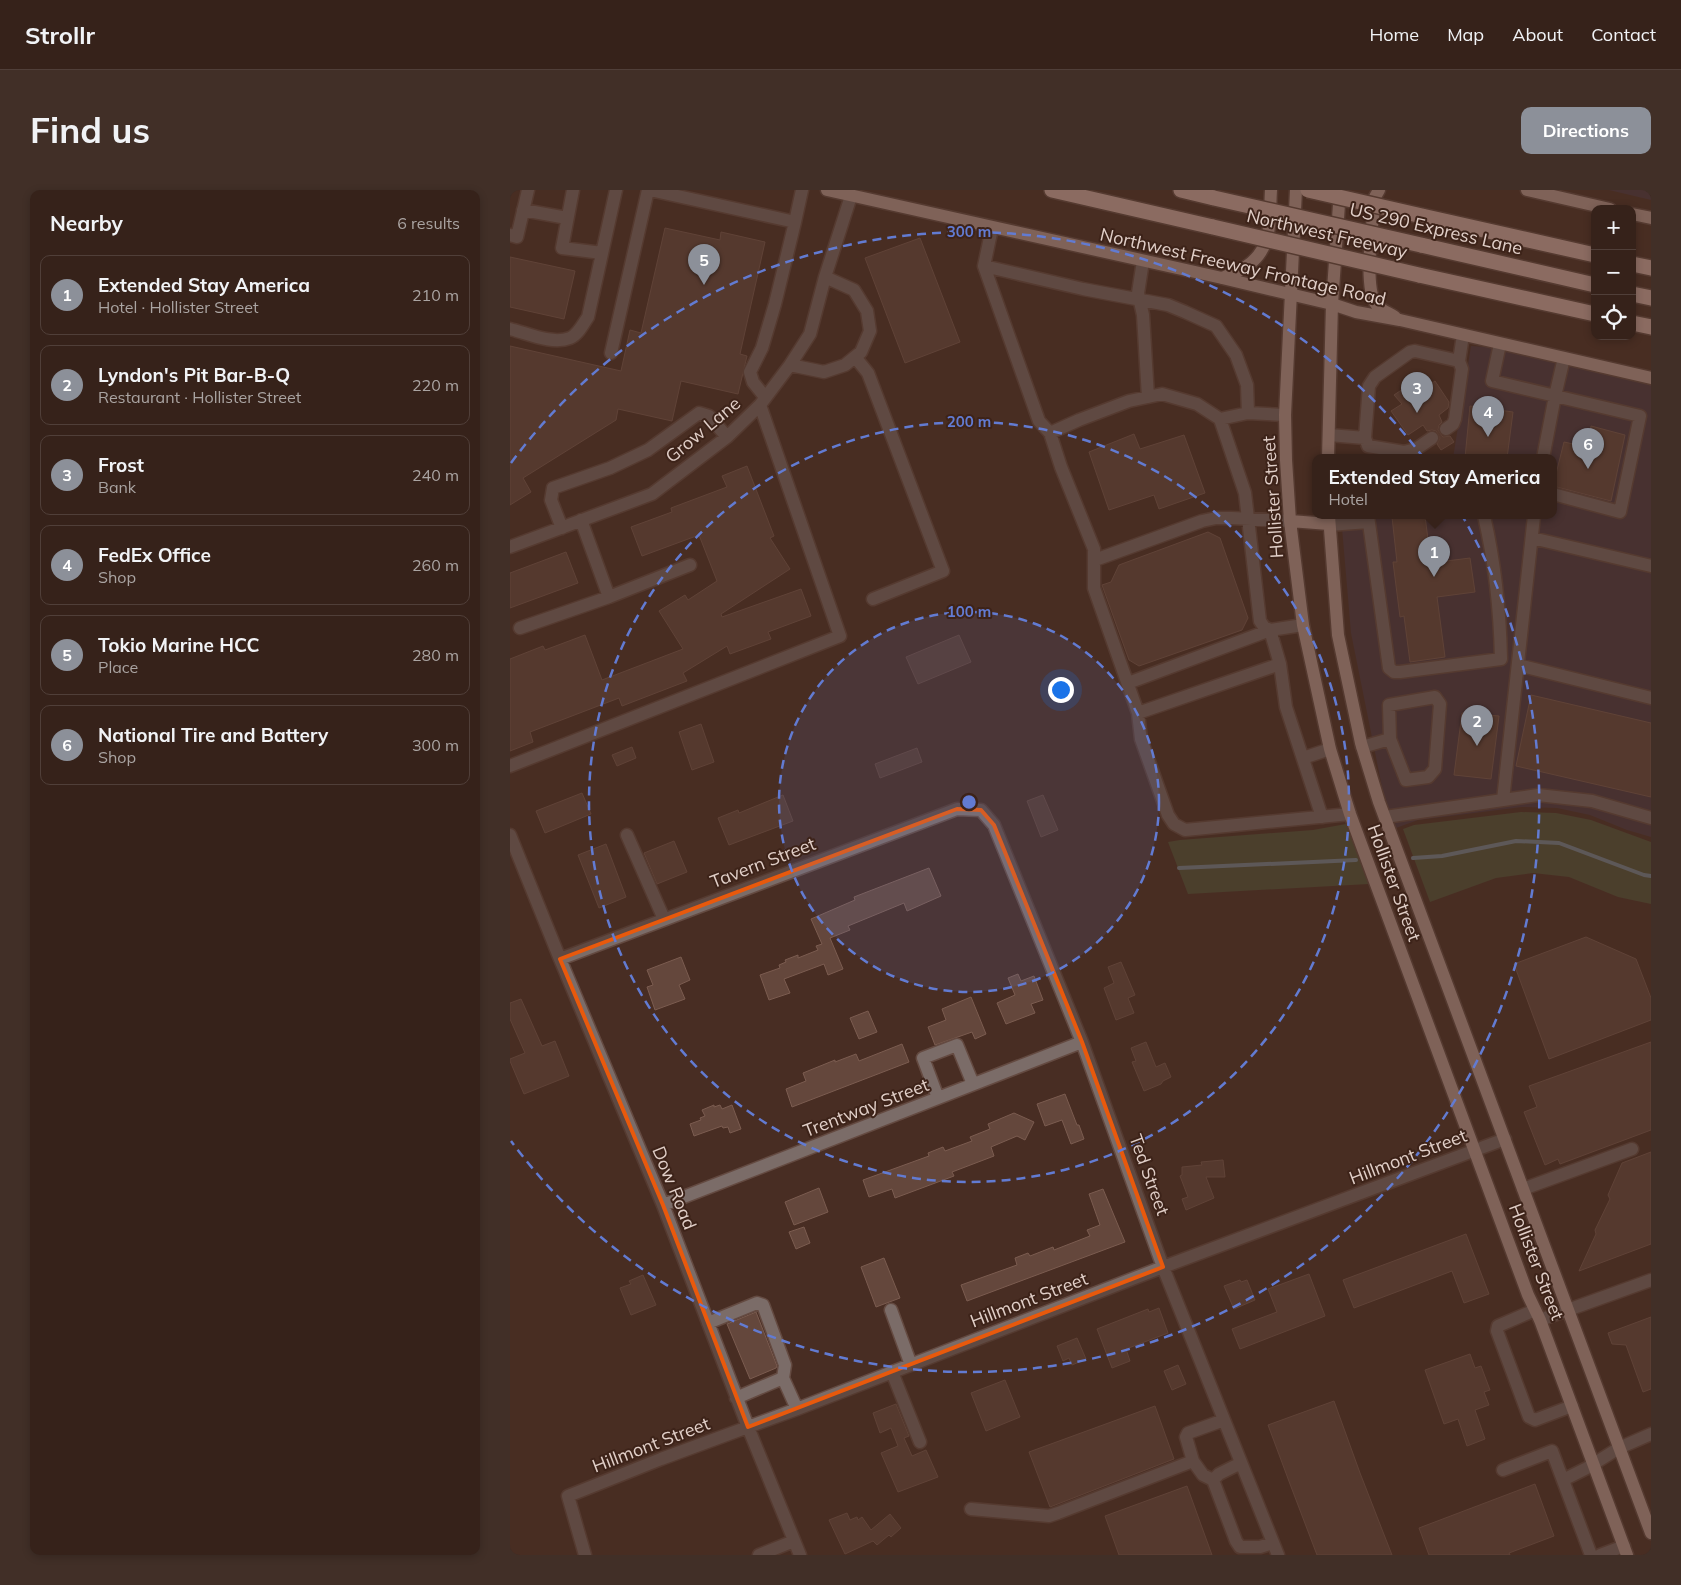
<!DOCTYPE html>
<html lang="en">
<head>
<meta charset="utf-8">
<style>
	body { margin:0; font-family:Mulish,sans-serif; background:#412f27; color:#f1f3f6 }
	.controls { position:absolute; right:15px; top:15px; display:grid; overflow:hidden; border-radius:10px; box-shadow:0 2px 8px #0003 }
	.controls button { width:45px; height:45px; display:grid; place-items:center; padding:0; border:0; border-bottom:1px solid #503f39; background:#36221a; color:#f1f3f6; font:25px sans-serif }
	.you { position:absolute; left:550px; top:499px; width:18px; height:18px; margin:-12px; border:4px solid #fff; border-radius:50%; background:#1a73e8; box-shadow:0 0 0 8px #1a73e833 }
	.badge { display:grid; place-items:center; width:32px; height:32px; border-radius:50%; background:#8c9099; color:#fff; font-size:16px; font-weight:700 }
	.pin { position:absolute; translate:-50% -41px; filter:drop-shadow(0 1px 2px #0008) }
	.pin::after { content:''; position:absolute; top:26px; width:18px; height:15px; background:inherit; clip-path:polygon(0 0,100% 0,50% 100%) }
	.popup { position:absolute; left:802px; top:264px; width:245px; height:65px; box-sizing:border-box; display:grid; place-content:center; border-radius:10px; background:#36221a; filter:drop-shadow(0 1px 4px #0005); font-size:16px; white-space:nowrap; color:#aaa4a2 }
	.popup b { font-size:19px; color:#f1f3f6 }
	.popup::after { content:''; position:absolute; left:50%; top:100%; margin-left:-10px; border:10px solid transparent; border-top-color:#36221a }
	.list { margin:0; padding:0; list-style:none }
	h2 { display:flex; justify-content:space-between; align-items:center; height:65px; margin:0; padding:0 20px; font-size:21px }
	h2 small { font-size:16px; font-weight:400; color:#aaa4a2 }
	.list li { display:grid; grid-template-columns:32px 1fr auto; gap:15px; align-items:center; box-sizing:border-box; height:80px; margin:0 10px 10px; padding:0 10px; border:1px solid #503f39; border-radius:10px }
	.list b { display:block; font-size:19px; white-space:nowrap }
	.list p { margin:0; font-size:16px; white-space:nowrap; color:#aaa4a2 }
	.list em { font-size:16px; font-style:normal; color:#aaa4a2 }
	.icon { flex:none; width:28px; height:28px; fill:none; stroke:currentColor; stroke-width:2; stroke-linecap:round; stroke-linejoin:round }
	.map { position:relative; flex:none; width:1141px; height:1365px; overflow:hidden; border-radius:10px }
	header { display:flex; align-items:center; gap:30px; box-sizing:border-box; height:70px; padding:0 25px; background:#36221a; border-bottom:1px solid #503f39 }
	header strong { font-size:24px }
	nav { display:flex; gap:28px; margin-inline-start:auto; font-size:18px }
	.intro { display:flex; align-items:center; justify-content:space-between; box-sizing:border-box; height:120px; padding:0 30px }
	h1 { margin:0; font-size:35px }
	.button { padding:12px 22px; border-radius:10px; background:#8c9099; color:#fff; font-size:18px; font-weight:700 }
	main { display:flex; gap:30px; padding:0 30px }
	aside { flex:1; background:#36221a; border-radius:10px; box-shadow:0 2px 8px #0003 }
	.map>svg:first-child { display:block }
	.commercial { fill:#483640 }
	.green { fill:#4f5438 }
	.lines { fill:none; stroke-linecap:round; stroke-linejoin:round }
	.stream { stroke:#768c99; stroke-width:4 }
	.building { fill:#64473c; stroke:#7b5c50 }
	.minor-casing { stroke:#644a41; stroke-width:15 }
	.major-casing { stroke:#644a41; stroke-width:15 }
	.highway-casing { stroke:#644a41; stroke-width:18 }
	.minor { stroke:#7b6c68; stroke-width:12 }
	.major { stroke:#c0a29a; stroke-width:12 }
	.highway { stroke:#dcb7ad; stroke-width:15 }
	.highway-bridge-casing { stroke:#644a41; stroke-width:18; stroke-linecap:butt }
	.highway-bridge { stroke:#dcb7ad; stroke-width:15 }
	.marked { fill:none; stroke:#e8590c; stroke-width:4; stroke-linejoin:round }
	.ring { fill:none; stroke:#627bd2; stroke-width:2.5; stroke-dasharray:9 6 }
	.labels { text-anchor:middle; stroke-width:4; stroke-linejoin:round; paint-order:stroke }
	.street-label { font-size:18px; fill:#e1cfc8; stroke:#3d2319 }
	.centre { fill:#627bd2; stroke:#3d2319; stroke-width:2.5 }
	.ring-label { font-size:15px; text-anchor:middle; font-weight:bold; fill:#627bd2; stroke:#3d2319; stroke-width:4; stroke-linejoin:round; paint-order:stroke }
</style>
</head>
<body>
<header>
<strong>Strollr</strong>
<nav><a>Home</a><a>Map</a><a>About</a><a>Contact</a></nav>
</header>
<div class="intro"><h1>Find us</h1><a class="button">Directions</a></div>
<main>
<aside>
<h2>Nearby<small>6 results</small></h2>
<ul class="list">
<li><span class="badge">1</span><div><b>Extended Stay America</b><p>Hotel · Hollister Street</p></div><em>210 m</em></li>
<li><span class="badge">2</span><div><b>Lyndon's Pit Bar-B-Q</b><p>Restaurant · Hollister Street</p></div><em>220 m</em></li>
<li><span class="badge">3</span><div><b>Frost</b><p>Bank</p></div><em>240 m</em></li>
<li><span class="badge">4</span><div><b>FedEx Office</b><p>Shop</p></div><em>260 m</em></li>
<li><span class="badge">5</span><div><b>Tokio Marine HCC</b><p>Place</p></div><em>280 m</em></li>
<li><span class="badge">6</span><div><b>National Tire and Battery</b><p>Shop</p></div><em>300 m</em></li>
</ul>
</aside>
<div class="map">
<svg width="1141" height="1365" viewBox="0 0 1141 1365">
	<rect width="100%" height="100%" fill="#482d23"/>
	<!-- commercial -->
	<path class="commercial" d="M1099,0H1141V10Z
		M961,156L994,158L1141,191V647L1117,640L1080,625L1047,618L1012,617L908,630L886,638L874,607L841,443L831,326H1043V268H943Z"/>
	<!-- green -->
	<path class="green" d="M1011,622L1046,623L1081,630L1141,652V714L1108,707L1059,687L1023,683L986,688L920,712L893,639L904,635Z
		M836,634L859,694L678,704L658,652L670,650L803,640Z"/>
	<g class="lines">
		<!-- stream -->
		<path class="stream" d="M903,668L932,666L1006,651L1049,653L1134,685L1141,686
			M669,678L846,670"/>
	</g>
	<!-- building -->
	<path class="building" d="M155,38L210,50L211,42L255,52L230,164L237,166L228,204L171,191L162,231L108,219L106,230L13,288L21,302L0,315V156L111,181L120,140L131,143Z
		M410,48L450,152L395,173L355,68Z
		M0,67L65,81L54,129L0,117Z
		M908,189L914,199L925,191L939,212L938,218L929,225L932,232L929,235L928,240L933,247L940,246L944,252L931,260L927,254L930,248L926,241L922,240L917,241L913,235L898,245L881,221L892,214L884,205Z
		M960,216L1003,222L997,268H955Z
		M1081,236L1115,245L1101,311L1043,296L1054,252L1077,257Z
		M624,244L630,259L674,245L695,303L649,319L644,305L599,320L579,262Z
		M237,276L264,346L260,348L280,379L211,424L212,427L291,399L301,426L258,442L261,449L220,464L217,456L173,483L177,491L112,516L109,508L20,542L23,552L0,561V469L33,456L35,460L75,445L92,490L173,459L149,421L175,405L178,410L207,391L189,345L132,366L121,337L162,322L161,318L217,297L212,286Z
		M890,326H915L921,373L960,368L965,402L927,407L935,467L900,472L894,426L890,427L883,372H887L882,327Z
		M698,342L710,348L738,428L732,440L629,476L619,470L592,395L601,392L609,375Z
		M56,362L68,393L0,418V383Z
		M449,445L461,472L408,494L396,467Z
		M1021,505L1141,533V607L1006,576Z
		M952,523L989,526L981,589L944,585Z
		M191,534L204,572L182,580L169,542Z
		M122,557L126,568L107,576L102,565Z
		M407,558L412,572L370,588L365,574Z
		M72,603L81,624L35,643L26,621Z
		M273,605L283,631L219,655L208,628L228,620L229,623Z
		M533,605L548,640L531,647L517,611Z
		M164,651L177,682L147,694L134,663Z
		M96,654L116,707L89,718L68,665Z
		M419,678L431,706L397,721L394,713L338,736L340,740L320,748L333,779L318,785L314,774L274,789L280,803L259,810L250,785L270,778L269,775L276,772L275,770L288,765V768L308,760L306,756L312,754L301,729L345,710L344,707Z
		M1076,747L1126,769L1141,808V830L1039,869L1004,774Z
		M171,767L180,790L169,795L175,809L145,820L137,797L143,795L137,780Z
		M611,772L625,805L618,808L624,823L606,830L594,798L604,793L598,777Z
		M508,784L511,791L524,786L533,810L521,814L525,823L496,834L487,813L505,805L498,788Z
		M461,807L476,844L465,849L462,842L425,855L418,837L436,830L432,819Z
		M11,809L32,856L45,851L59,886L14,904L0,871V869L15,863L0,829V813Z
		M358,821L367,842L349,849L340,828Z
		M636,852L646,877L655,873L661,887L653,891L651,894L634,901L622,872L626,871L621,858Z
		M1141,852V940L1050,974L1048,969L1035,975L1014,922L1027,917L1019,896Z
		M392,854L399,872L282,917L276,899L296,891L293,883L325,870V872L346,864L349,871Z
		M555,904L567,935H569L574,949L561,954L552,930L535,936L527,914Z
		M204,915V917L210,915L212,919L222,915L231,939L220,943L218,937L213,938L212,936L184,946L180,934L191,930L190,928L195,926L192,920Z
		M504,923L524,932L515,950L507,946L481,957L484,966L442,982L444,986L385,1008L382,999L359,1007L353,990L419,966L418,963L433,957L435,961L462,951L460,947L480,939L478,934Z
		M1141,962V1054L1069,1081L1086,1044L1085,1040L1100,1009L1098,1005L1112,973Z
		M713,970L715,987H696L704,1008L676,1020L672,1009L678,1007L670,986L672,985V977L692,975L691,972Z
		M309,998L318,1022L284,1035L275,1012Z
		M593,999L615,1052L457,1111L451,1095L507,1075L505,1068L518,1063L520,1066L543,1057L544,1060L580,1046L577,1040L590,1035L579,1004Z
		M294,1037L300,1053L286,1059L279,1042Z
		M956,1044L979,1104L954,1113L942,1081L844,1118L833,1090Z
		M374,1068L390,1108L366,1117L351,1077Z
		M799,1084L815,1126L730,1159L722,1139L767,1122L758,1099Z
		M133,1085L146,1115L121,1125L110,1098L121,1094L119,1091Z
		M730,1090L731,1092L737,1090L745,1110L724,1119L714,1096Z
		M649,1118L658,1143L616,1159L620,1171L602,1178L587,1139L638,1119L639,1122Z
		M246,1122L267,1176L266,1178L240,1189L217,1134Z
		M1141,1127V1199L1133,1202L1116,1155L1102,1154L1098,1143Z
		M567,1148L576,1169L562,1175L559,1168L553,1171L547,1156Z
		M960,1164L965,1178L971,1176L980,1200L974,1202L979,1215L965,1220L975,1249L957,1256L948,1229L934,1234L915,1180Z
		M668,1175L676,1194L662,1200L654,1181Z
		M495,1190L510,1227L476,1241L461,1203Z
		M824,1211L850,1283L882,1365H807L780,1294L758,1235Z
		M386,1214L399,1246L394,1248L402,1266L416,1260L428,1287L388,1302L371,1263L388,1256L381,1238L370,1243L363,1223Z
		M645,1216L664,1269L540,1317L519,1262Z
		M1025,1294L1044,1346L999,1363L1000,1365H919L909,1338Z
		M677,1296L702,1365H609L595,1326Z
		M337,1323L340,1330L347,1327L348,1330L352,1327L361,1340L380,1324L391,1338L381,1347L379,1345L367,1355L363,1351L335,1364L319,1330Z"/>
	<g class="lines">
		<!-- minor casing -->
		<g class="minor-casing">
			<path id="minor" d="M63,0L52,58L92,63
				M140,0L285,32L292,0
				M13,20L57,28
				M482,38L474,76L529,231L540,243L551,277L584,359V398L628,523L631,549L658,625L664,634L675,640L840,624
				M0,45L7,47L18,0
				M633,71L628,103L633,125L638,207
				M474,76L573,99L658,115L675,122L706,136L726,165L737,195L738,223
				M0,139C17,143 42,155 60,148C68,145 73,134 78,127L106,0
				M990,154L982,191L1130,226L1110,322L1043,304
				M101,163L138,0
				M345,167L358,183L433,381L363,409
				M280,175L314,182L335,175L351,162L360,141L357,121L344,100L315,87
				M255,207L243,192L240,182L252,158L265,114L285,32
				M710,229L738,223L775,225
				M936,239L943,234L945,229L952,179L949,171L953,145
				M540,243L569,230L619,211L652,204L687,214L710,229L735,303L750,431L754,437L760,440L770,474L776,517L812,627
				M819,245L855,248
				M922,248L906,259L894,262L858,256L855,248L859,196L865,187L900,162L905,161L949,171
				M1033,268L1045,206L1054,168
				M858,326L879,478L884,482H890L991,469C990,421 985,373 974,326
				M71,330L99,407
				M819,335L858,332
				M52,338L41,310L43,298L100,278L138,260L189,223L199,226L217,247
				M1022,348L1141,376
				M0,357L142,304L217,247L250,215L280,175L300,144L315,87L341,6
				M585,370L692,331L706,328H721L780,331
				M10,438L99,407L180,375
				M1008,475L1141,508
				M618,493L760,440L793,435
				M628,523L770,474
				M852,557L880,549L879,515L925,507L930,514L925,579L918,587L896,590L880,549
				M793,568L820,559
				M0,576L330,446L250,215
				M993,610L1028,605L1082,611L1141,628
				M875,627L993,610L1024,326
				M0,645L50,769L153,1015L238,1237L290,1365
				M117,645L154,729
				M50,769L447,619L471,620L484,635L572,852L653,1077L768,1365
				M428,908L413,868L447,855L463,894
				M1013,999L1122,959
				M153,1015L572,852
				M381,1120L401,1175
				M1025,1120L988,1136L987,1141L1019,1227L1025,1230L1062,1216
				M1030,1130L1141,1090
				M198,1133L247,1113L253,1115L275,1175L273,1188L287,1219
				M382,1182L410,1252
				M226,1208L273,1188
				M683,1271L693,1285L703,1290
				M731,1273L709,1284L703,1290L726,1351L730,1357H750L763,1353
				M993,1280L1042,1261L1081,1365
				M1053,1290L1077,1278L1109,1258L1141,1244
				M461,1319L539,1326L548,1323L683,1271L676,1247L678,1243L714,1230
				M75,1365L58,1306L151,1269L287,1219L653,1077L995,949
				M249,1365L284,1351
				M1090,1365L1114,1356"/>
		</g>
		<!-- major casing -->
		<g class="major-casing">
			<path id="major" d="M317,0L712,88L822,114L846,122L890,130L1141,188
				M786,0L775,225L776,270L780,331L793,435L820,559L840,624L1018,1105L1030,1130L1117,1365
				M869,0L865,7C863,30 853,96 866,114C870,120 879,123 885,127
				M1017,0L1100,19
				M1122,24L1141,28
				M712,88C720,84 730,81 737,76C764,57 759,29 761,0
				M818,268L822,114L830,0
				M819,326L828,445L851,553L869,612L1141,1343
				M780,331L819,334"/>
		</g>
		<!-- highway casing -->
		<g class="highway-casing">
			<path id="highway" d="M542,0L703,37
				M671,0L704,8
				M912,26L1085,65
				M911,55L1085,95
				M1122,74L1141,78
				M909,85L1085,124
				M1122,104L1141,108
				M1122,133L1141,137"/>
		</g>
		<!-- minor -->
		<use href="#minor" class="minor"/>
		<!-- major -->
		<use href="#major" class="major"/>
		<!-- highway -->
		<use href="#highway" class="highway"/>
		<!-- highway-bridge casing -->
		<g class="highway-bridge-casing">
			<path id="highway-bridge" d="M798,0L912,26
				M704,8L911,55
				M703,37L909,85"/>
		</g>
		<!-- highway-bridge -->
		<use href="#highway-bridge" class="highway-bridge"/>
	</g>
	<!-- marked area -->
	<path d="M0 0H1141V1365H0ZM447,619L471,620L484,635L572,852L653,1077L238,1237L153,1015L50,769Z" fill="#482d23" fill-opacity=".55" fill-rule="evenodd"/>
	<path class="marked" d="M447,619L471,620L484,635L572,852L653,1077L238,1237L153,1015L50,769Z"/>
	<!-- distance rings -->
	<circle cx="459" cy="612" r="190" fill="#627bd2" fill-opacity=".12"/>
	<g class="ring">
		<circle cx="459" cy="612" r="190"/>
		<circle cx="459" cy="612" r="380"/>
		<path d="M1 273A570 570 0 1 1 1 951"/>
	</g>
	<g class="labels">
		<!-- street labels -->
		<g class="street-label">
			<text transform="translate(926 39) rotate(13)" y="6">US 290 Express Lane</text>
			<text transform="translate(817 44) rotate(13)" y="6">Northwest Freeway</text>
			<text transform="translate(733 77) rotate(13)" y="6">Northwest Freeway Frontage Road</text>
			<text transform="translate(193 240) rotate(-40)" y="6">Grow Lane</text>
			<text transform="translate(763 307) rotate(-94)" y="6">Hollister Street</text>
			<text transform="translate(253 673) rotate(-21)" y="6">Tavern Street</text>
			<text transform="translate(884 693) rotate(70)" y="6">Hollister Street</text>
			<text transform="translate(356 918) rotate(-21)" y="6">Trentway Street</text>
			<text transform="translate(898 967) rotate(-21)" y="6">Hillmont Street</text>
			<text transform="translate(639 985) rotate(70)" y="6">Ted Street</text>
			<text transform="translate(164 998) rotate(68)" y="6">Dow Road</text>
			<text transform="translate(1026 1072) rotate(69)" y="6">Hollister Street</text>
			<text transform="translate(519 1110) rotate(-21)" y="6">Hillmont Street</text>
			<text transform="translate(141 1255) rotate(-21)" y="6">Hillmont Street</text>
		</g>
	</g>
	<circle cx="459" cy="612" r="8" class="centre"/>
	<g class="ring-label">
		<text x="459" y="47">300 m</text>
		<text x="459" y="237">200 m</text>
		<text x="459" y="427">100 m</text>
	</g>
</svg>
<div class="controls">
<button>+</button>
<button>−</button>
<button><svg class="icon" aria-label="locate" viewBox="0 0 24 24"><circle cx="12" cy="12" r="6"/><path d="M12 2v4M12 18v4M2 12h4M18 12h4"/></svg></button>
</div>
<div class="you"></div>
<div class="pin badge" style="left:924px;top:387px">1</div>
<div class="popup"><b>Extended Stay America</b>Hotel</div>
<div class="pin badge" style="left:967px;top:556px">2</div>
<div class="pin badge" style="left:907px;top:223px">3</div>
<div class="pin badge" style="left:978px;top:247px">4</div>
<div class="pin badge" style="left:194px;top:95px">5</div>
<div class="pin badge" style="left:1078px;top:279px">6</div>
</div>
</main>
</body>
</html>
